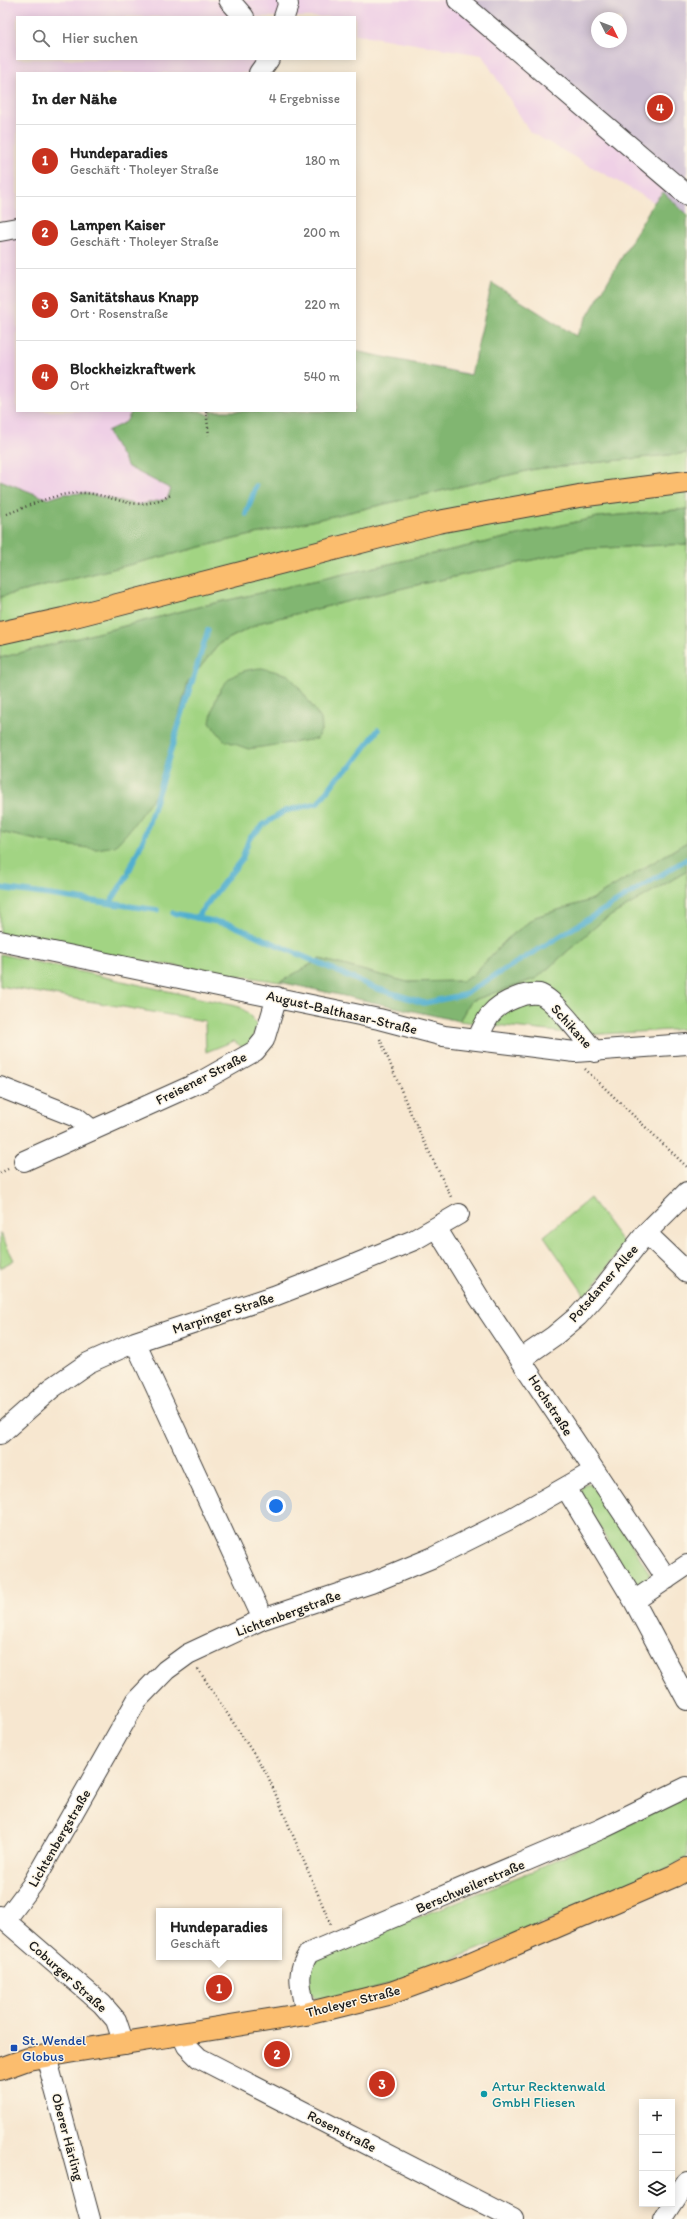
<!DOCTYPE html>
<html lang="de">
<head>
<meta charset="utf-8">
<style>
	body { margin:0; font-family:Itim,sans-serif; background:#f6f6f6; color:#222 }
	.controls { position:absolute; right:12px; bottom:12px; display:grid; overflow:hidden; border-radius:0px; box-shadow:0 2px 10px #0003 }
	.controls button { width:36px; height:36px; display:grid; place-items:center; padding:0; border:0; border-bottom:1px solid #e0e0e0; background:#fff; color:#222; font:20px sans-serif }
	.compass { position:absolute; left:591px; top:12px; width:36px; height:36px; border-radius:50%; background:#fff; box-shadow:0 2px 10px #0003; rotate:132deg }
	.you { position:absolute; left:276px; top:1506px; width:14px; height:14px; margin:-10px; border:3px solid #fff; border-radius:50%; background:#1a73e8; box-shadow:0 0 0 6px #1a73e833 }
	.badge { display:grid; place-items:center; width:26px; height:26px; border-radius:50%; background:#c8321e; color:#fff; font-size:13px; font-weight:700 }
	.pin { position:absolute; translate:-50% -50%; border:2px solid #fff; box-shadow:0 1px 4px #0006 }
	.popup { position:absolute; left:156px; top:1908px; width:126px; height:52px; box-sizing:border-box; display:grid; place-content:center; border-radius:0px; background:#fff; filter:drop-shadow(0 1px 3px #0005); font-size:13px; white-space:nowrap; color:#767676 }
	.popup b { font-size:15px; color:#222 }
	.popup::after { content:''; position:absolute; left:50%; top:100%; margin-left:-8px; border:8px solid transparent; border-top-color:#fff }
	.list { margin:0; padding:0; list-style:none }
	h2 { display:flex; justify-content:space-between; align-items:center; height:52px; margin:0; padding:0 16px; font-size:17px }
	h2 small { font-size:13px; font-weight:400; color:#767676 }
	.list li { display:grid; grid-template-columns:26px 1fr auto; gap:12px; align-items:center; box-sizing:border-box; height:72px; padding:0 16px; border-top:1px solid #e0e0e0 }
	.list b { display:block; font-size:15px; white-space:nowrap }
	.list p { margin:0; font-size:13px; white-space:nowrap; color:#767676 }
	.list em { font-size:13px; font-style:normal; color:#767676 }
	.icon { flex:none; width:22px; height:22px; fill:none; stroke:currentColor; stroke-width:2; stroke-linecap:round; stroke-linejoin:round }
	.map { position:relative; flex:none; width:687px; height:2219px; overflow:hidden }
	.search { position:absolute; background:#fff; box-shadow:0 2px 10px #0003; left:16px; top:16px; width:340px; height:44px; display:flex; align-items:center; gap:10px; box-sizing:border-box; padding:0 14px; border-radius:0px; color:#767676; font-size:15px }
	.panel { position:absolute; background:#fff; box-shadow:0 2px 10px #0003; left:16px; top:72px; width:340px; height:340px; border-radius:0px }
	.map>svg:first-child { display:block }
	.built { fill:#efd0e6 }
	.industrial { fill:#cdbed2; fill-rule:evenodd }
	.green { fill:#a2d483; stroke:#5f7850 }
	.forest { fill:#81b671; stroke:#4e6946 }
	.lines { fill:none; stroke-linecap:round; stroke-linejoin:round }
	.stream { stroke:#51afcf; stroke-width:5.5 }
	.minor-casing { stroke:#3d3a37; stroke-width:22 }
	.major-casing { stroke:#3d3a37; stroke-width:24 }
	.highway-casing { stroke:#3d3a37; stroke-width:24 }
	.path { stroke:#3d3a37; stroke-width:2.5; stroke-dasharray:1 3; stroke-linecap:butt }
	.minor { stroke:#fff; stroke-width:20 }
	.major { stroke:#fbbd6e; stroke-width:22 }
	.highway { stroke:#fbbd6e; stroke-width:22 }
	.transit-dot { fill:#1a4fb4; stroke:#fcf5e5; stroke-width:1.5 }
	.culture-dot { fill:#0f9aa8; stroke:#fcf5e5; stroke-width:1.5 }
	.labels { text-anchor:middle; stroke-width:3; stroke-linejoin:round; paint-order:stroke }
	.street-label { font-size:14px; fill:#1c1c1c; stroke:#fcf5e5 }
	.transit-label { font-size:14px; fill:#164399; stroke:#fcf5e5; text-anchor:start }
	.culture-label { font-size:14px; fill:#0d838f; stroke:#fcf5e5; text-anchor:start }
</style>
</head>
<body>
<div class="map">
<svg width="687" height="2219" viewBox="0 0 687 2219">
	<rect width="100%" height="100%" fill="#fcf5e5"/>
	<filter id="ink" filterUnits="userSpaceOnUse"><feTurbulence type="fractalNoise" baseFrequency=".025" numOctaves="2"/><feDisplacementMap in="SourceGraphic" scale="8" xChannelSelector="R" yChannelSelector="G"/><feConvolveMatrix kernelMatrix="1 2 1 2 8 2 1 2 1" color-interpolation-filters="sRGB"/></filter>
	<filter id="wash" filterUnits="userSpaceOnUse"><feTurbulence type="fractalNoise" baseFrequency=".012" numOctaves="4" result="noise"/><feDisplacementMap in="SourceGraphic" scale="16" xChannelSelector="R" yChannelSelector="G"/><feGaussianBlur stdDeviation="0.9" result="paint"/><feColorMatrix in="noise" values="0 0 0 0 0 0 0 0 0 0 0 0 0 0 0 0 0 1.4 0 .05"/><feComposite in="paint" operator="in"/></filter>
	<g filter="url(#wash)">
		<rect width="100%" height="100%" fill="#f7e7d0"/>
		<!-- built -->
		<path class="built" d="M0,0H470L673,180L663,192L687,215V429L355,351L471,374L492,283L576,336L654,202L530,132L482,55L355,34V17H17V59H257L250,73H17V411H131L126,422L108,431L128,467L171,489L167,499L138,505L84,493L64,494L48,499L0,480Z"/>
		<!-- industrial -->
		<path class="industrial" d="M470,0H687V215L663,192L673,180ZM597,18H621V42H597Z"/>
		<!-- green -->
		<path class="green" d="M687,453V509L598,517L202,606L0,658V597L217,543L535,469Z
			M687,544V842L591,900L535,917L506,940L472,976L463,981L407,982L320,959L280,982L0,939V832L56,844L160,788L188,682L220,643L262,622L412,586L583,549Z
			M687,871V1029L585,1035L459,1021L471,1001L537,978L602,921Z
			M0,954L240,1007L249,1014L257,1026L252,1040L243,1048L234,1041L206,1052L205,1021L0,986Z
			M590,1198L624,1244L586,1297L544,1236Z
			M0,1233L14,1260L0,1268Z
			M589,1483L605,1501L650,1574C647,1584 644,1587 633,1587L580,1492L583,1485Z
			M687,1796V1857L676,1865L608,1897L392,1984L326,2002L315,1997L307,1990L309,1966L316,1959L535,1870Z"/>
		<!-- forest -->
		<path class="forest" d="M663,192L687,215V453L535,469L217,543L0,597V480L48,499L64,494L84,493L138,505L167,499L171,489L128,467L107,431L126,422L132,411H200L211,416L210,411H355V351L471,375L492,283L576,336L654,202Z
			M687,509V544L583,549L412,586L262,622L220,643L188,682L160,788L128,832L115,846L97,849L56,844L0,832V658L202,606L598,517Z
			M262,668L289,675L303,693L321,719L322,728L317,739L248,749L224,740L210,723C216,690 225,670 262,668Z
			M687,842V871L602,921L537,978L471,1001L459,1021L280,982L320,959L407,982L463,981L472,976L506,940L535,917L591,900Z"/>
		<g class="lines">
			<!-- stream -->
			<path class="stream" d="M246,514L256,486
				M129,871L144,838L208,630
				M0,888L157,910
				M110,903L127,876
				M173,913L232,925L375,988L424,1003L463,995L687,859
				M196,918L242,859L249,839L263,825L285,811L318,803L338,777L351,766L378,730"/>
		</g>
	</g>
	<g filter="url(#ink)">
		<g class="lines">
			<!-- minor casing -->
			<g class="minor-casing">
				<path id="minor" d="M229,0L244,17
					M458,0L687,195
					M284,17L288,5L287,0
					M259,73L269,59
					M0,231L17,228
					M0,941L379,1019L444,1036L575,1052L687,1044
					M477,1040C487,1018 491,1007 515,998C521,995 531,993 539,994C554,998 584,1039 595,1052
					M0,1087L76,1117L92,1130
					M24,1161L202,1081L255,1051L264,1040L277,997
					M437,1229L480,1299L667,1579
					M646,1233L687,1272
					M135,1342L263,1619
					M521,1359L554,1336L578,1316L604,1287L646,1233L687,1192
					M0,1434L52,1388L88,1363L135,1342L274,1296L341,1270L414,1240L459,1214
					M566,1488L634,1601L687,1700
					M634,1601L687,1565
					M0,1916L102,2004L116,2020L124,2044
					M5,1921L32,1885L137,1700L166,1670L188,1654L263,1619L371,1583L434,1557L510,1519L594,1471
					M306,2014C302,1991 294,1974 309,1953L601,1829L687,1787
					M181,2033L187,2046L199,2058L513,2219
					M46,2056L90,2219
					M663,2219L687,2182"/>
			</g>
			<!-- major casing -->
			<g class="major-casing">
				<path id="major" d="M0,2069L28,2059L74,2051L306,2014L391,1993L462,1967L674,1876L687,1869"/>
			</g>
			<!-- highway casing -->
			<g class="highway-casing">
				<path id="highway" d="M0,633L63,619L438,522L579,496L687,482"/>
			</g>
			<!-- path -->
			<path class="path" d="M206,411L209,435
				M7,514C31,505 57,492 83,493C120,495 132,515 171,495
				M380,1039L411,1114L451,1197
				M585,1069L687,1167
				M0,1173L8,1169
				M198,1669L267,1774L331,1925"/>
			<!-- minor -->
			<use href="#minor" class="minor"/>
			<!-- major -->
			<use href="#major" class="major"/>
			<!-- highway -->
			<use href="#highway" class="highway"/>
		</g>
	</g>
	<!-- markers -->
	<rect class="transit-dot" x="10" y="2044" width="8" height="8" rx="2"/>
	<circle class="culture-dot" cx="484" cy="2094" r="4"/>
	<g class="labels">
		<!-- street labels -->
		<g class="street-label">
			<text transform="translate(342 1012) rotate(13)" y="5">August-Balthasar-Straße</text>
			<text transform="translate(572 1026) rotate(48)" y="5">Schikane</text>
			<text transform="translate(201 1078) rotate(-27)" y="5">Freisener Straße</text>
			<text transform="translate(603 1283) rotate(-49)" y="5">Potsdamer Allee</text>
			<text transform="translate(223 1313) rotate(-18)" y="5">Marpinger Straße</text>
			<text transform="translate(551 1405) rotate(57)" y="5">Hochstraße</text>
			<text transform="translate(288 1613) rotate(-20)" y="5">Lichtenbergstraße</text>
			<text transform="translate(59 1838) rotate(-60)" y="5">Lichtenbergstraße</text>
			<text transform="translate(470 1886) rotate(-23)" y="5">Berschweilerstraße</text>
			<text transform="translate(68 1976) rotate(42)" y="5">Coburger Straße</text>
			<text transform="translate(353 2001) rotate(-14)" y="5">Tholeyer Straße</text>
			<text transform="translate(342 2131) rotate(27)" y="5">Rosenstraße</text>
			<text transform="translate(68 2137) rotate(75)" y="5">Oberer Härling</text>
		</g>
		<!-- transit labels -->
		<g class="transit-label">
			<text x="22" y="2045">St. Wendel<tspan x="22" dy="16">Globus</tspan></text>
		</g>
		<!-- culture labels -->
		<g class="culture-label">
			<text x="492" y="2091">Artur Recktenwald<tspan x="492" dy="16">GmbH Fliesen</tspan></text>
		</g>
	</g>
</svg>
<div class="controls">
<button>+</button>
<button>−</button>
<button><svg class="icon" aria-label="layers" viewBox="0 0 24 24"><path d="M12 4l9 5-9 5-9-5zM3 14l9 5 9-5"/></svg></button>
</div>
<svg class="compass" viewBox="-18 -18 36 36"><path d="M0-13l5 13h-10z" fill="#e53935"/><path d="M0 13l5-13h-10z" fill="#767676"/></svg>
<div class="you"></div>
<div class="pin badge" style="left:219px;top:1988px">1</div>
<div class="popup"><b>Hundeparadies</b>Geschäft</div>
<div class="pin badge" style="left:277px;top:2054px">2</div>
<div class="pin badge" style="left:382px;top:2084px">3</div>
<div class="pin badge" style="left:660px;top:108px">4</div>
<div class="search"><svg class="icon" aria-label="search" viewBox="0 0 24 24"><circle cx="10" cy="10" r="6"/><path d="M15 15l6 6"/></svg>Hier suchen</div>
<section class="panel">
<h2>In der Nähe<small>4 Ergebnisse</small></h2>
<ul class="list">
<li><span class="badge">1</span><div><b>Hundeparadies</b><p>Geschäft · Tholeyer Straße</p></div><em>180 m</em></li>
<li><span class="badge">2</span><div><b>Lampen Kaiser</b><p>Geschäft · Tholeyer Straße</p></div><em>200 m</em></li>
<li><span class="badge">3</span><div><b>Sanitätshaus Knapp</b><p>Ort · Rosenstraße</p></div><em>220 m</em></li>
<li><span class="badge">4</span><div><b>Blockheizkraftwerk</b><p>Ort</p></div><em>540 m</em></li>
</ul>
</section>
</div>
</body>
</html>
